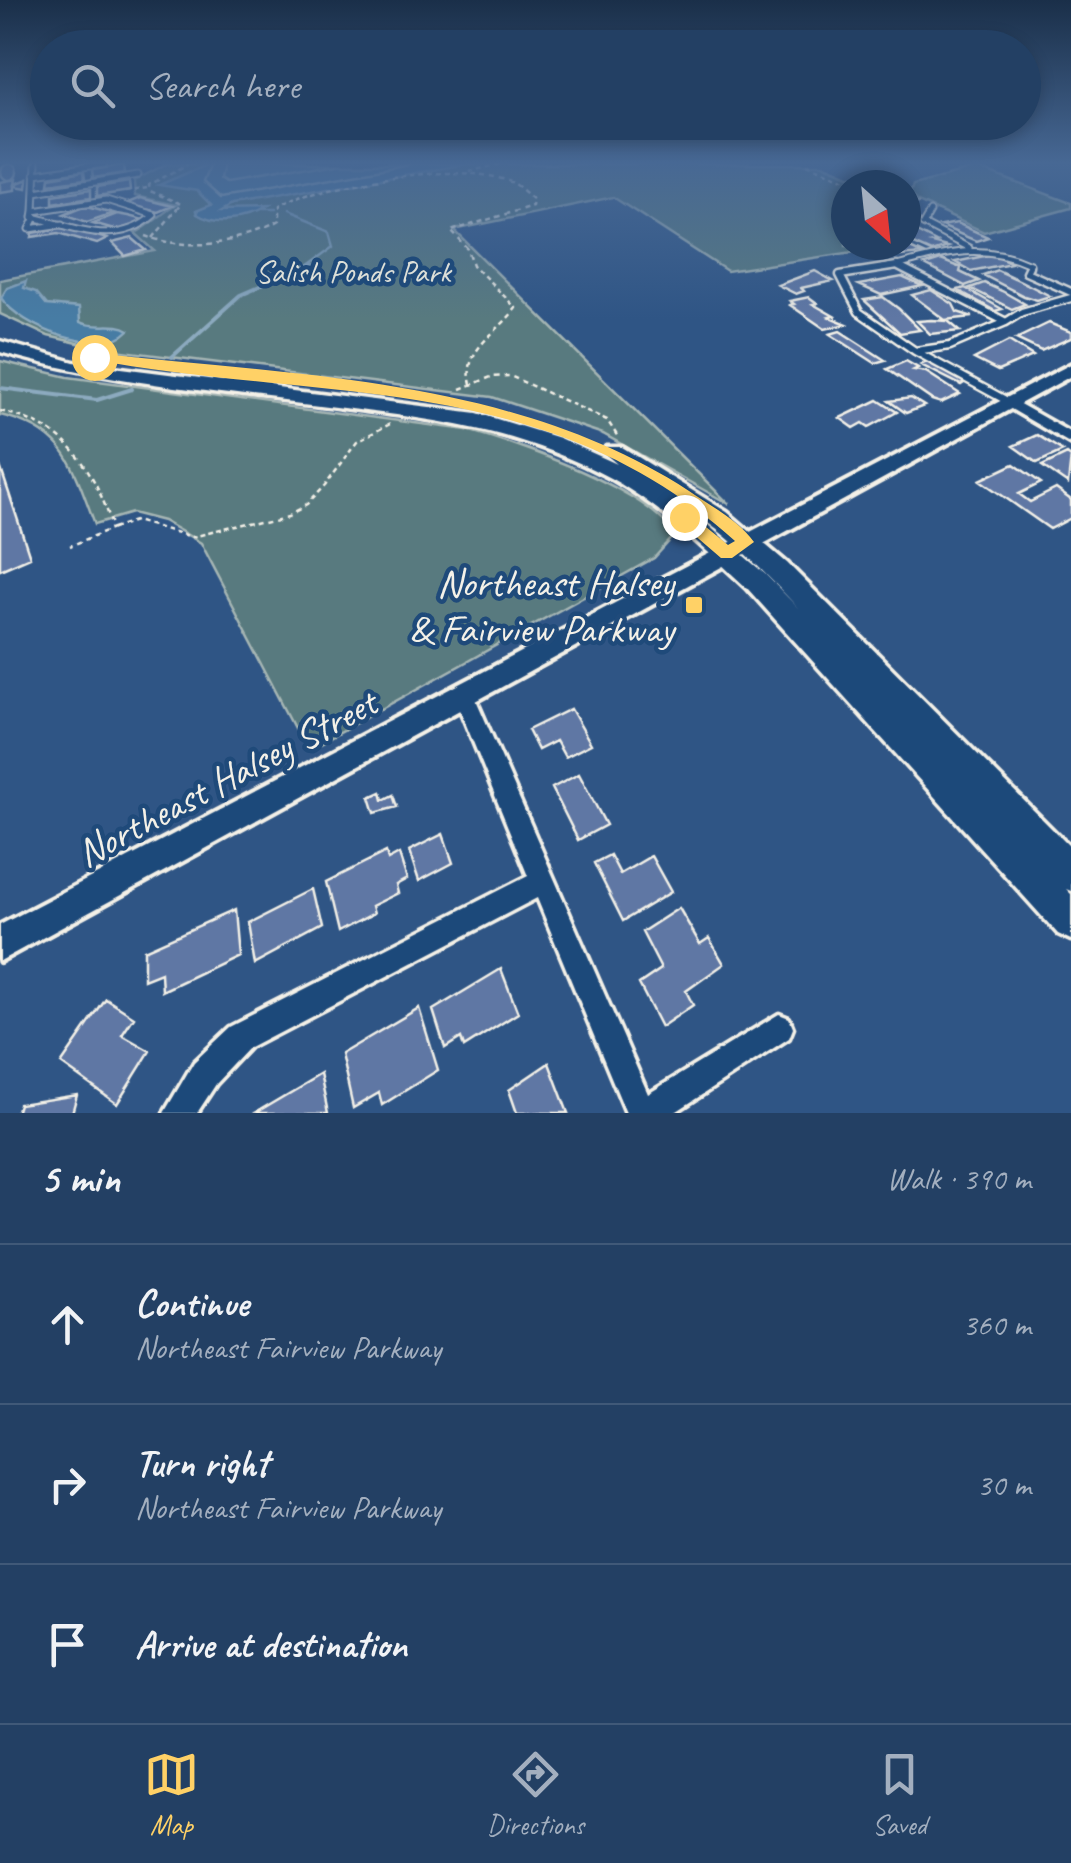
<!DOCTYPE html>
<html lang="en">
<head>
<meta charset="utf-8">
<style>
	body { margin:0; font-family:Caveat,sans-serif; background:#2b476a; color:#f1f3f6 }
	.compass { position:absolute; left:831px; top:170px; width:90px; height:90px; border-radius:50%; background:#234064; box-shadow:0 5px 15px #0003; rotate:153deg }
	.stop { position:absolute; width:30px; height:30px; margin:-22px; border:8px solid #ffd166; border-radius:50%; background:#fff }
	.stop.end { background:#ffd166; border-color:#fff; box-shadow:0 2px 10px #0008 }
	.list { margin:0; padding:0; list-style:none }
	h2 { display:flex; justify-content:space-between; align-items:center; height:130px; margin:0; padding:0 40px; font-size:42px }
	h2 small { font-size:32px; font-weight:400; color:#a3afbf }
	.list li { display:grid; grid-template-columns:65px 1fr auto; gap:30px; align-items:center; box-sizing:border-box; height:160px; padding:0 40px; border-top:2px solid #405978 }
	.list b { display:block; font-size:38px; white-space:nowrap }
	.list p { margin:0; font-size:32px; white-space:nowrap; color:#a3afbf }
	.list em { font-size:32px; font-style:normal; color:#a3afbf }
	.icon { flex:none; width:55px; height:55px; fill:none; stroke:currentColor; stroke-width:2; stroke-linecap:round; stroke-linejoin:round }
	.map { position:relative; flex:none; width:1071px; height:1113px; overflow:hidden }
	.search { position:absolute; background:#234064; box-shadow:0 5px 15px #0003; left:30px; right:30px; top:30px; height:110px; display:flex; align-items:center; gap:25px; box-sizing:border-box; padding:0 35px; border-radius:55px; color:#a3afbf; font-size:38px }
	.sheet { height:610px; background:#234064 }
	nav { display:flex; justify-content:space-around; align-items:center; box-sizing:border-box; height:140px; border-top:2px solid #405978; background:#234064; font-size:28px; color:#a3afbf }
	nav a { display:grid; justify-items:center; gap:5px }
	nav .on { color:#ffd166 }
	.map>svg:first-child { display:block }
	.green { fill:#597a7f; stroke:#a6b6b4; stroke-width:2.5 }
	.water { fill:#467ba4; stroke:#8caabf; stroke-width:2.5 }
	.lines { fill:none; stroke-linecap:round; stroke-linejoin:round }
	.shore { stroke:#aec2cd; stroke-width:2.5 }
	.stream-far1 { stroke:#8caabf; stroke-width:2.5 }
	.stream { stroke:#8caabf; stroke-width:4 }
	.building { fill:#5e77a4; stroke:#f4f1e8; stroke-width:2.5 }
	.lane-far1-casing { stroke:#f4f1e8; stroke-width:9 }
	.lane-casing { stroke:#f4f1e8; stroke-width:11 }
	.street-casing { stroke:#f4f1e8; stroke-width:7 }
	.secondary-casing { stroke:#f4f1e8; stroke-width:8 }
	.primary-casing { stroke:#f4f1e8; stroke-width:7 }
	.path { stroke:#f4f1e8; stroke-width:2.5; stroke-dasharray:5 4; stroke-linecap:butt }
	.lane-far1 { stroke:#1f4a7a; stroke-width:5 }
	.lane { stroke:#1f4a7a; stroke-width:6 }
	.street { fill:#1f4a7a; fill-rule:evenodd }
	.secondary { fill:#1f4a7a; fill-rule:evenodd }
	.primary { fill:#1f4a7a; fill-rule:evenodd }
	.route { fill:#ffd166 }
	.poi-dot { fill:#ffd166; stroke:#1f4a7a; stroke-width:4 }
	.labels { text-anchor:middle; stroke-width:9; stroke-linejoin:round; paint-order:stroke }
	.far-park-label { font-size:32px; fill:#dddfd8; stroke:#1f4a7a }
	.poi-label { font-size:40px; fill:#f4f1e8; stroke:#1f4a7a; text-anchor:end }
	.street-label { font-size:40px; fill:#f4f1e8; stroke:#1f4a7a }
</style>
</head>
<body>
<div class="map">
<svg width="1071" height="1113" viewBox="0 0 1071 1113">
	<rect width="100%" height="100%" fill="#2f5585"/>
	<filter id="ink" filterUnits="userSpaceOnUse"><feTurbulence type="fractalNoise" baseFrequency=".01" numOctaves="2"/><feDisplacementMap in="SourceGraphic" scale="20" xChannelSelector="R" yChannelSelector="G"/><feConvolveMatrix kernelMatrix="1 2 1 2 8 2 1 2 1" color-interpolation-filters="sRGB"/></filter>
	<g filter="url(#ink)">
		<!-- green -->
		<path class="green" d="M166,164H823L873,185H846V245H859L860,251L727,271L613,197L454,230L729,504L603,434L492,397L99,348L48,336L0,314V280L155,251L135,233C152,225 160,214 176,205L135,196L134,181Z
			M977,168L1071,203V208L984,232L918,202L910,193L913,185Z
			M0,361L68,377L467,430C515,443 654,491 674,536L654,558L309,749L201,543L163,521L132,513L95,524C74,469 67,430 0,415Z"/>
		<!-- water -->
		<path class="water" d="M208,164H467L232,205L222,211L262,210C244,222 216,226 197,214L196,211L211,205L197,191L159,185Z
			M26,281L24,288L36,292L47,305L79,308L80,322C96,330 115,321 129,330C101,360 21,327 1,298L7,288Z"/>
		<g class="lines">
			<!-- shore -->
			<path class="shore" d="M210,164L203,182L221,198L410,164
				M223,164L220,179L226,183L338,164"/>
			<!-- stream-far1 -->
			<path class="stream-far1" d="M257,214H269
				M284,214L329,232L333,246L303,268"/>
			<!-- stream -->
			<path class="stream" d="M172,357L241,295L309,266
				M0,388L97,400L132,389"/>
		</g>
		<!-- building -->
		<path class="building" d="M1 172a8 8 0 1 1 16 0a8 8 0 1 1-16 0Z
			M124,165L125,173L93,178L92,170Z
			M84,171L85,179L49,184L50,177Z
			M16,179L15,184L28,179L27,188L15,186V190L0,192V182Z
			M129,182L130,191L97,196V187Z
			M91,189V197L53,203V195Z
			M140,198L172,206L158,212L125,204Z
			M84,206L91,207L113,213L87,222L64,214Z
			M117,214L128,216L144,220L121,231L93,223Z
			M957,223L970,229L988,237L976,241L941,226Z
			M67,227L107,239L97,244L59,233L32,237L33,233Z
			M909,228L936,242L932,243L947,247L931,252L913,244L906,240Z
			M132,238L146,250L125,256L112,243Z
			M906,242L912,249L923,254L900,256L888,246Z
			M994,254L1011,263L971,271L955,262Z
			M941,260L961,268L960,272L979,281L965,286L925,265Z
			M997,270L1021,281L1050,296L1037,300L1024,296L983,275Z
			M815,271L833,281L801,288L804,291L796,294L778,285Z
			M902,277L922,286L881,295L859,285Z
			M984,283L1002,291L1025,304L1012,309L970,288Z
			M965,288L1002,309L995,311L958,290Z
			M931,290L953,304L957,312L973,317L945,320L912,295Z
			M809,297L817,303L813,304L834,316L830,317L847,324L825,329L790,305L794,304L790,301Z
			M883,297L899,309L920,330L900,333L864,300Z
			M931,320L948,321L960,331L930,334L917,321Z
			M1049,323L1071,332V338L1041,351L1016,339Z
			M840,331L885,360L875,363L830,334Z
			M1009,341L1033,356L998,371L974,359Z
			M906,361L918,368L914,370L926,372L960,394L941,403L932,400L887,369Z
			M927,362L967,381L961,385L921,365Z
			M911,398L924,406L906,413L889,401Z
			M878,400L897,412L869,427L863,423L854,428L840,418Z
			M1037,435L1063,451L1037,463L1013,446Z
			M1067,454L1071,457L1068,484L1042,466Z
			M1014,464L1041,483L1019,494L1030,502L1056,489L1071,500V518L1050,529L980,480Z
			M0,466L30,557L0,570Z
			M571,709L591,744L565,757L556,741L538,750L528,730Z
			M579,774L606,825L578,840L552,788Z
			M381,792L383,800L393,795L397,807L375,813L370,797Z
			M443,834L453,863L419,881L409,851Z
			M386,852L388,860L399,854L407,879L396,885L398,893L372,906L374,913L338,932L326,882Z
			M610,855L620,874L651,856L671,892L623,921L594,863Z
			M313,889L322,928L255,964L248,922Z
			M679,908L700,944L709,938L724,964L686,991L693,1005L661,1027L639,984L661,969L642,932Z
			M234,910L238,955L162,991L161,973L144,980V950Z
			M501,969L518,1013L464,1047L461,1038L445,1048L433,1010Z
			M106,999L134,1017L122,1035L150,1051L117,1104L61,1064Z
			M419,1008L438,1070L382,1105L379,1093L353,1108L341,1054Z
			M549,1063L568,1113H517L509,1090Z
			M320,1074L328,1113H254Z
			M77,1095L72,1113H16L19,1104Z"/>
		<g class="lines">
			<!-- lane-far1 casing -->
			<g class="lane-far1-casing">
				<path id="lane-far1" d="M35,174L104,164
					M35,192L138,175
					M106,200L154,215C117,248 75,227 33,217L34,211Z
					M34,211L36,164
					M930,212L923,224L969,248
					M36,217L30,229L63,224
					M882,268L897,266
					M902,268L897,266C945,253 983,242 1030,264L1028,268"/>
			</g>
			<!-- lane casing -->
			<g class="lane-casing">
				<path id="lane" d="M897,266L840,275L859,312L915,351
					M897,266L1006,322L950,346L915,351L1009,402
					M1029,266L1026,272L1071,292
					M1006,322L1022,312L1071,298"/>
			</g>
			<!-- street casing -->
			<g class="street-casing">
				<path id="street" d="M1009,398L1071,433V444L1004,405L1002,402Z
					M464,685L471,688L648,1094L779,1014L789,1018L793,1028L789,1038L674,1113H626L537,898L251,1047L216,1084L197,1113H164L194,1062L231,1027L528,876L454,695L457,688Z"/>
			</g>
			<!-- secondary casing -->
			<g class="secondary-casing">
				<path id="secondary" d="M1071,364V376L0,961V925Z"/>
			</g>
			<!-- primary casing -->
			<g class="primary-casing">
				<path id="primary" d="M0,341L74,362L477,413L559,438L617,464L603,452L606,447H622L727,512L787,563L1071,848V891L1066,889L1071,894V940L1058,934L747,588C705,549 662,507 612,479C520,430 444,421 343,408C228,393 111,384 0,352ZM695,514C734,539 767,575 799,609L765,574Z"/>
			</g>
			<!-- path -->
			<path class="path" d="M807,164L862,185
				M469,171L503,164
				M125,192L147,188
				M906,199L921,205
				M146,236C184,250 238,246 273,226V210C318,183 467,158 515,184C521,188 527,194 533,199L532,206L451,231L468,249L473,265L516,308C498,334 462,348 471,384
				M153,238L181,204L150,191L149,185L188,164
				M461,389L491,377L510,376L607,420L618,437
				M0,411C68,427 93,466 113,528L70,546
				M113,528L135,521L192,537L290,513L306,505L324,486L357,441L392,423"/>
			<!-- lane-far1 -->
			<use href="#lane-far1" class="lane-far1"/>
			<!-- lane -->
			<use href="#lane" class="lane"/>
			<!-- street -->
			<use href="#street" class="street"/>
			<!-- secondary -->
			<use href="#secondary" class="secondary"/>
			<!-- primary -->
			<use href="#primary" class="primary"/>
		</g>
	</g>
	<!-- sky -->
	<linearGradient id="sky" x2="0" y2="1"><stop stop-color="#1a2f49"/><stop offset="0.51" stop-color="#476894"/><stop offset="1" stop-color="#476894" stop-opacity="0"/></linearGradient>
	<rect width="1071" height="319" fill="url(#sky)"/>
	<!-- route -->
	<path class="route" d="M94,353C296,376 514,377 689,491C711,506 738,520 754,542L732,558H721L678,521V513H689L728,545L735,541C543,369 322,403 90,359Z"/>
	<!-- markers -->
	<rect class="poi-dot" x="684" y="595" width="20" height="20" rx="5"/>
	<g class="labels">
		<!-- far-park labels -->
		<g class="far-park-label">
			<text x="353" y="282">Salish Ponds Park</text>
		</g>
		<!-- poi labels -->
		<g class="poi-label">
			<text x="674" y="596">Northeast Halsey<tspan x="674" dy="46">&amp; Fairview Parkway</tspan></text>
		</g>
		<!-- street labels -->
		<g class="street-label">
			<text transform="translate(226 777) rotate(-28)" y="14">Northeast Halsey Street</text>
		</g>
	</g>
</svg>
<svg class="compass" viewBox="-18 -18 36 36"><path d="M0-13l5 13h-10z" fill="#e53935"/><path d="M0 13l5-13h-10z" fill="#a3afbf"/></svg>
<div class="stop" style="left:94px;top:357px"></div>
<div class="stop end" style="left:684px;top:517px"></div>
<div class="search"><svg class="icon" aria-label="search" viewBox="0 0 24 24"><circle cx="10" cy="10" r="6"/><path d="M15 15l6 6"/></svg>Search here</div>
</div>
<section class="sheet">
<h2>5 min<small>Walk · 390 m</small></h2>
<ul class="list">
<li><svg class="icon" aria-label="ahead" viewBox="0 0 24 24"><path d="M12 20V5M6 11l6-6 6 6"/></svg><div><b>Continue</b><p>Northeast Fairview Parkway</p></div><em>360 m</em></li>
<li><svg class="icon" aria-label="right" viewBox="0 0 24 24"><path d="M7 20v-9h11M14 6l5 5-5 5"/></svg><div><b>Turn right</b><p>Northeast Fairview Parkway</p></div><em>30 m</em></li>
<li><svg class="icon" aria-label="arrive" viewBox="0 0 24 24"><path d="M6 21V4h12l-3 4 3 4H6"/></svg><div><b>Arrive at destination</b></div></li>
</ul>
</section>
<nav>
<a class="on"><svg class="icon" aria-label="map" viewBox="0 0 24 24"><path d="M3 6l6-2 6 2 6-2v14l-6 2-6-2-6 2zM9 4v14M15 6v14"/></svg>Map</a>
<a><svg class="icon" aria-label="directions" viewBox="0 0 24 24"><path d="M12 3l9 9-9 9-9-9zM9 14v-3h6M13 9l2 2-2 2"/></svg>Directions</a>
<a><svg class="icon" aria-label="saved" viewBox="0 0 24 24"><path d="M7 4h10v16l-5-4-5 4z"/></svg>Saved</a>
</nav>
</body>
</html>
